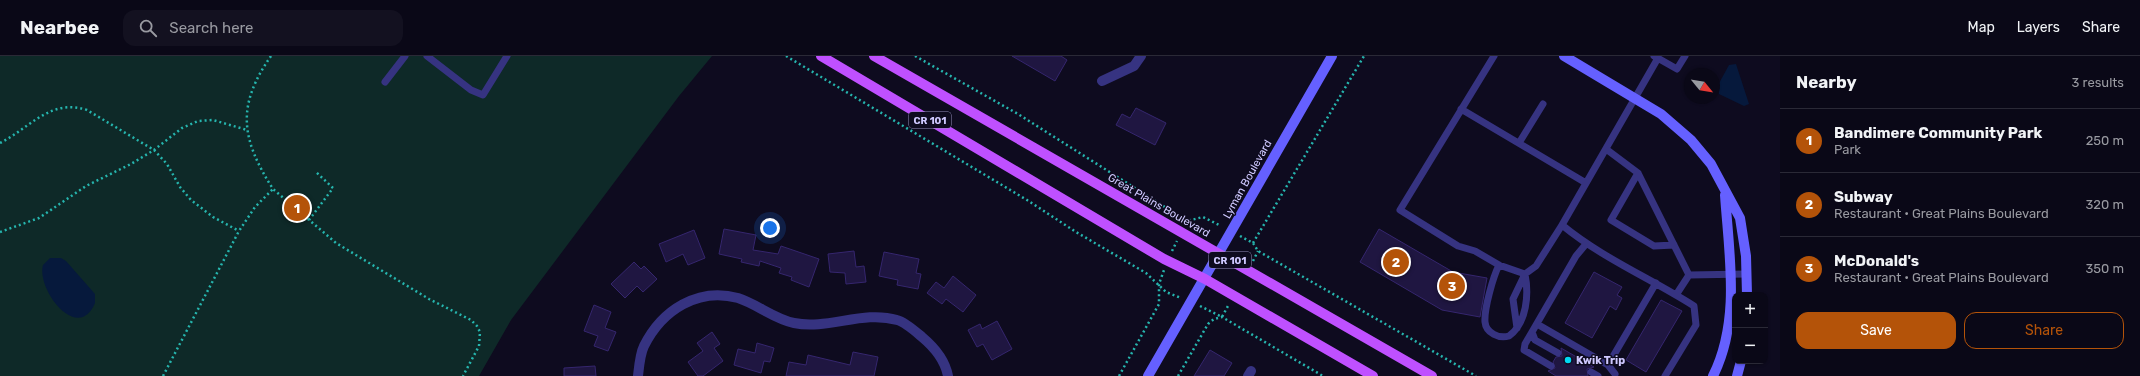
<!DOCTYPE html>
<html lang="en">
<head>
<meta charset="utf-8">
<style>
	body { margin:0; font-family:Rubik,sans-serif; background:#131120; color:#f1f3f6 }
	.controls { position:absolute; right:12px; bottom:12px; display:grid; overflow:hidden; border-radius:8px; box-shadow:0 1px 3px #0004 }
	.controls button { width:36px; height:36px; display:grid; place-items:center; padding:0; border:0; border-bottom:1px solid #2a2936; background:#0a0817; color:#f1f3f6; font:20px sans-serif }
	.compass { position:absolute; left:1684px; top:12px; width:36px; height:36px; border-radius:50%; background:#0a0817; box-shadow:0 1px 3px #0004; rotate:120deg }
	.you { position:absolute; left:770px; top:172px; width:14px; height:14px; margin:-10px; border:3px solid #fff; border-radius:50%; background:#1a73e8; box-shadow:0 0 0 6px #1a73e833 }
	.badge { display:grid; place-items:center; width:26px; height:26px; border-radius:50%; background:#b45309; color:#fff; font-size:13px; font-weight:700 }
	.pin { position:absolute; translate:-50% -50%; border:2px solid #fff; box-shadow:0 1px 4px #0006 }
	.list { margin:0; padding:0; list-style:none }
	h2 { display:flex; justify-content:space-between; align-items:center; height:52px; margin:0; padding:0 16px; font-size:17px }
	h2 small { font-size:13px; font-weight:400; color:#999aa1 }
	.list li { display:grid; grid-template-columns:26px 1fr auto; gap:12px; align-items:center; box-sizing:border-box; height:64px; padding:0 16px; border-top:1px solid #2a2936 }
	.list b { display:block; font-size:15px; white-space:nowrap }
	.list p { margin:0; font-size:13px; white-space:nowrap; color:#999aa1 }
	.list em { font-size:13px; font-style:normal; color:#999aa1 }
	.actions { display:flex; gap:8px; padding:12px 16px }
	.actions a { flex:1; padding:9px 0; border:1px solid #b45309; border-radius:12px; text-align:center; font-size:14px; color:#b45309 }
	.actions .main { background:#b45309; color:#fff }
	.icon { flex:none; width:22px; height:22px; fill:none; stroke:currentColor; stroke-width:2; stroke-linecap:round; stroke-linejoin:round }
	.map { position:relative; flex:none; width:1780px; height:320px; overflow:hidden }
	header { display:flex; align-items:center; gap:24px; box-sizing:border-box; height:56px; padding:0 20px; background:#0a0817; border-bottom:1px solid #2a2936 }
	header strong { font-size:19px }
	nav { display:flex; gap:22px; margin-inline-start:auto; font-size:14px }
	.search { width:280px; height:36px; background:#131120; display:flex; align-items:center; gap:10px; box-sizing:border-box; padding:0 14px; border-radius:12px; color:#999aa1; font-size:15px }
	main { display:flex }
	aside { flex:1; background:#0a0817 }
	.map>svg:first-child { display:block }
	.green { fill:#0e2928 }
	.water { fill:#06193c }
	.building { fill:#1f1641; stroke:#35266e }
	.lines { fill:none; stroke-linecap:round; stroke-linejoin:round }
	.path { stroke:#26b5ae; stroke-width:2.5; stroke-dasharray:2 3; stroke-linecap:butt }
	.lane { stroke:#363381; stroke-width:7 }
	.street { stroke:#363381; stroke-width:10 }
	.secondary { stroke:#6560ff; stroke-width:10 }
	.primary { stroke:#bf50ff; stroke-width:10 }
	.poi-dot { fill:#00d9f4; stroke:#0e0b1f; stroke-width:1.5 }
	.labels { text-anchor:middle; stroke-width:3; stroke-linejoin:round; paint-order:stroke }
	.shield { fill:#0e0b1f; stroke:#9590bc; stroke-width:1 }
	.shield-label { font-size:10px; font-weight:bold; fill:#cfc9ff }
	.street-label { font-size:11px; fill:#cfc9ff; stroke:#0e0b1f }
	.poi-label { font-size:11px; font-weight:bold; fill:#cfc9ff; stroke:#0e0b1f; text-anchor:start }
</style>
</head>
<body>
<header>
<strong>Nearbee</strong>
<div class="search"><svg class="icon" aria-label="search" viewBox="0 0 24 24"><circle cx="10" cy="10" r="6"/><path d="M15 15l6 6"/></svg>Search here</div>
<nav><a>Map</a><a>Layers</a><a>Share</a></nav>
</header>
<main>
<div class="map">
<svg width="1780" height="320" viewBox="0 0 1780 320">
	<rect width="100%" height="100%" fill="#0e0b1f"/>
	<!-- green -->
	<path class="green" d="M0,0H712L679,40L511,264L479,320H0Z"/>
	<!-- water -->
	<path class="water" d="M1736,8L1749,48L1744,50L1719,38L1717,31L1729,9Z
		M50,202H61L66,205L95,238V247C78,288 36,233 43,209Z"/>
	<!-- building -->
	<path class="building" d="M1012,0H1061L1067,4L1055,25Z
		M1136,52L1166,67L1155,89L1116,69L1122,58L1130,62Z
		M724,173L756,179L753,194L778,198L781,190L819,203L809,231L791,224L792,221L779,217L781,212L760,205L759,210L741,206L742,203L719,198Z
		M1379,173L1453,216L1487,222L1480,261L1442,254L1360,206Z
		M694,174L705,202L688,209L683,198L666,206L659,188Z
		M854,195L856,211L864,210L866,226L846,228L845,217L830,216L828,198Z
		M884,196L919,203L916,217L921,218L918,233L897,229L898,224L879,220Z
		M634,206L641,213L644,210L657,223L643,236L637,230L625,242L611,228Z
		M1594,216L1622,231L1617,239L1622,242L1616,254L1610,250L1592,282L1565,267Z
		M953,220L976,239L963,256L946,243L942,248L927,237L936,226L944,232Z
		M1661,244L1682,255L1646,316L1626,304Z
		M594,249L611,256L605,272L616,276L608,295L594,290L598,280L584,275Z
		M997,265L1012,293L992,304L983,288L977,291L968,274L980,268L982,273Z
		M712,276L720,288L714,292L723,305L703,320H698L688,306L703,295L697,287Z
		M757,287L774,292L770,306L764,305L761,317L734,309L738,293L755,297Z
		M1561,292L1594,311L1587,313L1588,320H1556L1548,315L1555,312L1553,306L1556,301L1562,300Z
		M1210,294L1232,307L1224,320H1194Z
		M853,296L878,301L874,320H786L789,306L806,309L808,299L850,309Z
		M595,310L596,320H564V312Z"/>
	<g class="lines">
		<!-- path -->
		<path class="path" d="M271,0C236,50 241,83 273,133L336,187L429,243L471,264L477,270L480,276L479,290L463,320
			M786,0L1027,144L1076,176L1146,217L1166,236L1181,242
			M915,0L1018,58L1187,165L1203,161L1221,170
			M0,87C30,72 50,42 87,54L154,94L167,108L180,131L191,144L213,161L239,175
			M309,164L333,132L316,116
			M0,176L39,162L86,130L131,108L154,94L182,72L198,65L213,64L247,74
			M1240,180L1253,187L1258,195L1476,320
			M1253,187L1364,0
			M1172,195L1177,185
			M1253,205L1258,195
			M1200,250L1222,261L1229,248
			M163,320L239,175L255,151L273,133
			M1119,320L1159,248V228L1164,214
			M1178,320L1208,268L1214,263L1222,261L1323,320"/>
		<!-- lane -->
		<path class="lane" d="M427,0L471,34L483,39L507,0
			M1494,0L1400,154L1458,190L1475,195L1499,209L1525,218L1536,210L1562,169C1602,202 1650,222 1694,250L1696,269L1665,320
			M1654,0L1677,13L1685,0
			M385,26L405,0
			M1461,53L1586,127
			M1519,87L1543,48
			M1606,93L1638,117L1689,219
			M1638,117L1611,164L1654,190L1674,189
			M1562,169L1658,2
			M1499,209C1493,221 1484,253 1485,266C1486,277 1499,283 1509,280C1527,267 1529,238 1525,218
			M1676,239L1689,219L1747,218
			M1537,268L1608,309
			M1517,272L1513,243L1525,218
			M1532,276L1525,288L1524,294L1551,310
			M1558,297L1535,284L1532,276L1576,200L1586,188
			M1591,316L1598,320
			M1615,318L1608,309L1656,227"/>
		<!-- street -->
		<path class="street" d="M1102,25L1134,10L1141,0
			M638,320C639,311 640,298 644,290C662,254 698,231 738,242C757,248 774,263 794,267C828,274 863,254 897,264C905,266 915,275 922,281C934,291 945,304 948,320
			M1248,320L1251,315"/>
		<!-- secondary -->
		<path class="secondary" d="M1564,0L1661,58L1691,84L1711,108L1740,162L1746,200L1747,239
			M1148,320L1332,0
			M1713,320C1741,264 1729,199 1725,139
			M1737,320L1741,305"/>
		<!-- primary -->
		<path class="primary" d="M821,0L1164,203L1205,223L1373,320
			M874,0L1432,320"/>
	</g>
	<!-- markers -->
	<circle class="poi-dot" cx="1568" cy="304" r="4"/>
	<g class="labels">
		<!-- shield labels -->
		<g class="shield">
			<rect x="909" y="56" width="42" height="16" rx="3"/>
			<rect x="1209" y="196" width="42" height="16" rx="3"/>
		</g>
		<g class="shield-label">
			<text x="930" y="68">CR 101</text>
			<text x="1230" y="208">CR 101</text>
		</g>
		<!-- street labels -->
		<g class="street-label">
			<text transform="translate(1247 123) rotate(-61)" y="4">Lyman Boulevard</text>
			<text transform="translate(1159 149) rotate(30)" y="4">Great Plains Boulevard</text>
		</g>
		<!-- poi labels -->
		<g class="poi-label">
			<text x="1576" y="308">Kwik Trip</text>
		</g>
	</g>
</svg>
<div class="controls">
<button>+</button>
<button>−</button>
</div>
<svg class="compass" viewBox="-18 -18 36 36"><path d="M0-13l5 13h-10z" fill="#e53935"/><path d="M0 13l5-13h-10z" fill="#999aa1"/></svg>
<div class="you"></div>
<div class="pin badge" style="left:297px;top:152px">1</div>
<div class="pin badge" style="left:1396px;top:206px">2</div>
<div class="pin badge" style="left:1452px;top:230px">3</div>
</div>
<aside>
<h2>Nearby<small>3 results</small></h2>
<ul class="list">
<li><span class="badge">1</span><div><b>Bandimere Community Park</b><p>Park</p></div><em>250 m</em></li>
<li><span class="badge">2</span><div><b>Subway</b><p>Restaurant · Great Plains Boulevard</p></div><em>320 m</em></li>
<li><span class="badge">3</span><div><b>McDonald's</b><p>Restaurant · Great Plains Boulevard</p></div><em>350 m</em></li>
</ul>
<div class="actions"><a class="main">Save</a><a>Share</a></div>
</aside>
</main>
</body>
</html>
